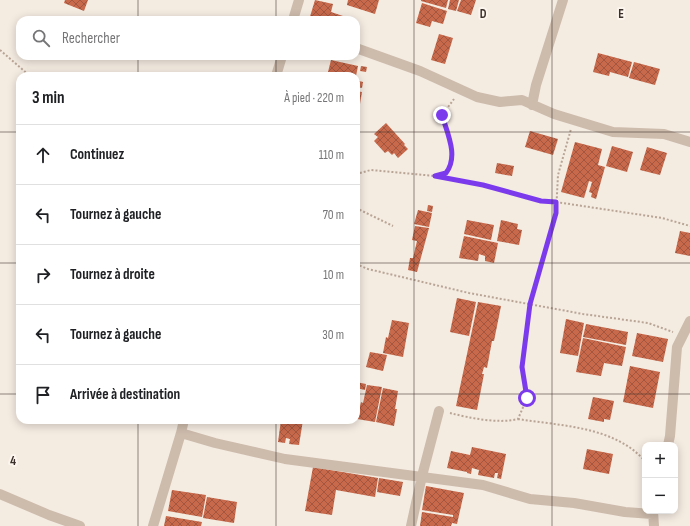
<!DOCTYPE html>
<html lang="fr">
<head>
<meta charset="utf-8">
<style>
	body { margin:0; font-family:"Sofia Sans Condensed",sans-serif; background:#f6f6f6; color:#202124 }
	.controls { position:absolute; right:12px; bottom:12px; display:grid; overflow:hidden; border-radius:8px; box-shadow:0 2px 10px #0003 }
	.controls button { width:36px; height:36px; display:grid; place-items:center; padding:0; border:0; border-bottom:1px solid #e0e0e0; background:#fff; color:#202124; font:20px sans-serif }
	.stop { position:absolute; width:12px; height:12px; margin:-9px; border:3px solid #7c3aed; border-radius:50%; background:#fff }
	.stop.end { background:#7c3aed; border-color:#fff; box-shadow:0 1px 4px #0008 }
	.list { margin:0; padding:0; list-style:none }
	h2 { display:flex; justify-content:space-between; align-items:center; height:52px; margin:0; padding:0 16px; font-size:17px }
	h2 small { font-size:13px; font-weight:400; color:#757577 }
	.list li { display:grid; grid-template-columns:26px 1fr auto; gap:12px; align-items:center; box-sizing:border-box; height:60px; padding:0 16px; border-top:1px solid #e0e0e0 }
	.list b { display:block; font-size:15px; white-space:nowrap }
	.list em { font-size:13px; font-style:normal; color:#757577 }
	.icon { flex:none; width:22px; height:22px; fill:none; stroke:currentColor; stroke-width:2; stroke-linecap:round; stroke-linejoin:round }
	.map { position:relative; flex:none; width:690px; height:526px; overflow:hidden }
	.search { position:absolute; background:#fff; box-shadow:0 2px 10px #0003; left:16px; top:16px; width:344px; height:44px; display:flex; align-items:center; gap:10px; box-sizing:border-box; padding:0 14px; border-radius:12px; color:#757577; font-size:15px }
	.panel { position:absolute; background:#fff; box-shadow:0 2px 10px #0003; left:16px; top:72px; width:344px; height:352px; border-radius:12px }
	.map>svg:first-child { display:block }
	.building { fill:url(#building-cross-hatch) }
	.lines { fill:none; stroke-linecap:round; stroke-linejoin:round }
	.path { stroke:#b9a596; stroke-width:2; stroke-dasharray:2 2; stroke-linecap:butt }
	.street { stroke:#cdbbac; stroke-width:10 }
	.route { stroke:#7c3aed; stroke-width:5 }
	.grid { fill:none; stroke:#3b302b; stroke-width:1; stroke-opacity:0.55 }
	.grid-label { font-size:13px; text-anchor:middle; font-weight:bold; fill:#3b302b; stroke:#fbf5ee; stroke-width:4; stroke-linejoin:round; paint-order:stroke }
</style>
</head>
<body>
<div class="map">
<svg width="690" height="526" viewBox="0 0 690 526">
	<defs>
		<pattern id="building-cross-hatch" width="8" height="8" patternUnits="userSpaceOnUse"><rect width="8" height="8" fill="#c8694b"/><path d="M0 0l8 8M0 8l8-8" fill="none" stroke="#a4573f"/></pattern>
	</defs>
	<rect width="100%" height="100%" fill="#f4ebe1"/>
	<!-- building -->
	<path class="building" d="M65,0H88L84,11L64,3Z
		M315,0L333,4L331,12L343,16L341,20H309Z
		M348,0H379L375,14L347,5Z
		M421,0H448L446,8L421,1Z
		M450,0H459L456,11L448,9Z
		M461,0H476L471,15L457,11Z
		M422,3L447,11L443,24L432,21L430,27L416,23Z
		M439,34L453,38L445,64L431,60Z
		M598,53L632,62L628,77L610,72L609,76L593,72Z
		M331,60L358,66L356,76H327Z
		M634,62L660,69L655,85L629,78Z
		M361,66L367,67L366,72L360,71Z
		M359,81L363,82L362,88L357,87Z
		M356,91L362,92L360,104H356Z
		M386,123L405,144L404,145L408,149L398,158L394,153L392,155L388,151L385,153L374,141L378,137L374,134Z
		M530,131L558,139L553,155L525,147Z
		M575,142L602,149L598,165L605,167L596,199L591,197L592,193L589,192L592,182L589,181L584,198L561,192Z
		M612,146L633,152L627,172L606,166Z
		M647,147L667,153L660,175L640,170Z
		M497,163L514,166L512,176L495,173Z
		M428,205L433,206L432,212L427,211Z
		M418,210L432,213L429,227L414,224Z
		M467,220L494,225L491,240L464,234Z
		M501,220L518,224L517,229L522,230L519,245L497,241Z
		M415,226L429,228L417,272L408,270L410,258H413L417,241L412,240Z
		M680,231L690,233V256L675,253Z
		M464,236L498,243L494,263L485,261V256L479,254L478,261L459,258Z
		M457,298L476,302L469,336L450,332Z
		M478,302L501,306L494,341H492L487,368L484,367L482,374H484L477,410L456,406Z
		M566,319L584,323L578,356L560,353Z
		M392,320L409,323L403,357L383,353L386,337L388,338Z
		M586,324L628,332L626,345L583,337Z
		M637,333L668,339L663,362L632,356Z
		M583,338L626,347L622,366L604,363L601,376L576,372Z
		M370,352L387,355L383,371L366,367Z
		M630,366L660,372L653,408L623,402Z
		M356,382L366,384L365,390L356,388Z
		M367,385L382,387L375,422L357,419L361,402L363,403Z
		M383,388L398,391L395,409H397L394,426L376,422Z
		M593,397L614,401L610,420L604,419V422L588,419Z
		M281,420H303L299,445L289,444L290,439L286,438L285,443L278,442Z
		M472,447L506,454L501,479L497,478L498,473H495L494,478L478,475L479,470L472,468L471,474L467,473V472L447,468L451,451L470,455Z
		M587,449L613,454L609,474L583,469Z
		M313,467L378,478L375,497L336,490L332,515L305,511Z
		M379,478L403,482L400,496L377,492Z
		M426,486L464,493L457,524L452,523L451,526H420L422,512L453,517V515L422,510Z
		M172,490L206,495L202,517L168,511Z
		M207,497L237,502L234,523L203,518Z
		M166,516L202,522L201,526H164Z"/>
	<g class="lines">
		<!-- path -->
		<path class="path" d="M0,50L30,76
			M356,174L371,170L435,176L483,185L541,201L556,202L662,218L690,226
			M437,175L446,173C459,156 447,133 442,115L454,99
			M356,208L393,226
			M356,264L368,269L469,293L583,314L648,323L673,332
			M450,413C470,418 498,424 518,419L527,398L522,367L530,304L556,213L558,175L571,129
			M518,419C561,426 614,426 645,461"/>
		<!-- street -->
		<path class="street" d="M293,20L299,0
			M356,48L420,71L477,97L500,102L522,100L554,114L613,132L664,134L690,142
			M276,76L282,56
			M532,105L536,85L563,0
			M181,433L215,443L285,459L483,485L530,499L574,503L625,512L652,514
			M668,445L670,436L677,347L690,321
			M0,494L49,515L80,526
			M653,511L654,526
			M153,526L181,433L184,420
			M411,526L422,476L439,411"/>
	</g>
	<g class="lines">
		<!-- route -->
		<path class="route" d="M442,115C447,133 459,156 446,173L435,176L483,185L541,201L556,202V213L530,304L522,367L527,398"/>
	</g>
	<!-- grid -->
	<path class="grid" d="M138,0V20M276,0V20M414,0V526M552,0V526M138,56V76M276,56V76M0,132H20M356,132H690M0,263H20M356,263H690M0,394H20M356,394H690M138,420V526M276,420V526"/>
	<g class="grid-label">
		<text x="483" y="18">D</text>
		<text x="621" y="18">E</text>
		<text x="13" y="465">4</text>
	</g>
</svg>
<div class="controls">
<button>+</button>
<button>−</button>
</div>
<div class="stop" style="left:527px;top:398px"></div>
<div class="stop end" style="left:442px;top:115px"></div>
<div class="search"><svg class="icon" aria-label="search" viewBox="0 0 24 24"><circle cx="10" cy="10" r="6"/><path d="M15 15l6 6"/></svg>Rechercher</div>
<section class="panel">
<h2>3 min<small>À pied · 220 m</small></h2>
<ul class="list">
<li><svg class="icon" aria-label="ahead" viewBox="0 0 24 24"><path d="M12 20V5M6 11l6-6 6 6"/></svg><div><b>Continuez</b></div><em>110 m</em></li>
<li><svg class="icon" aria-label="left" viewBox="0 0 24 24"><path d="M17 20v-9H6M10 6l-5 5 5 5"/></svg><div><b>Tournez à gauche</b></div><em>70 m</em></li>
<li><svg class="icon" aria-label="right" viewBox="0 0 24 24"><path d="M7 20v-9h11M14 6l5 5-5 5"/></svg><div><b>Tournez à droite</b></div><em>10 m</em></li>
<li><svg class="icon" aria-label="left" viewBox="0 0 24 24"><path d="M17 20v-9H6M10 6l-5 5 5 5"/></svg><div><b>Tournez à gauche</b></div><em>30 m</em></li>
<li><svg class="icon" aria-label="arrive" viewBox="0 0 24 24"><path d="M6 21V4h12l-3 4 3 4H6"/></svg><div><b>Arrivée à destination</b></div></li>
</ul>
</section>
</div>
</body>
</html>
